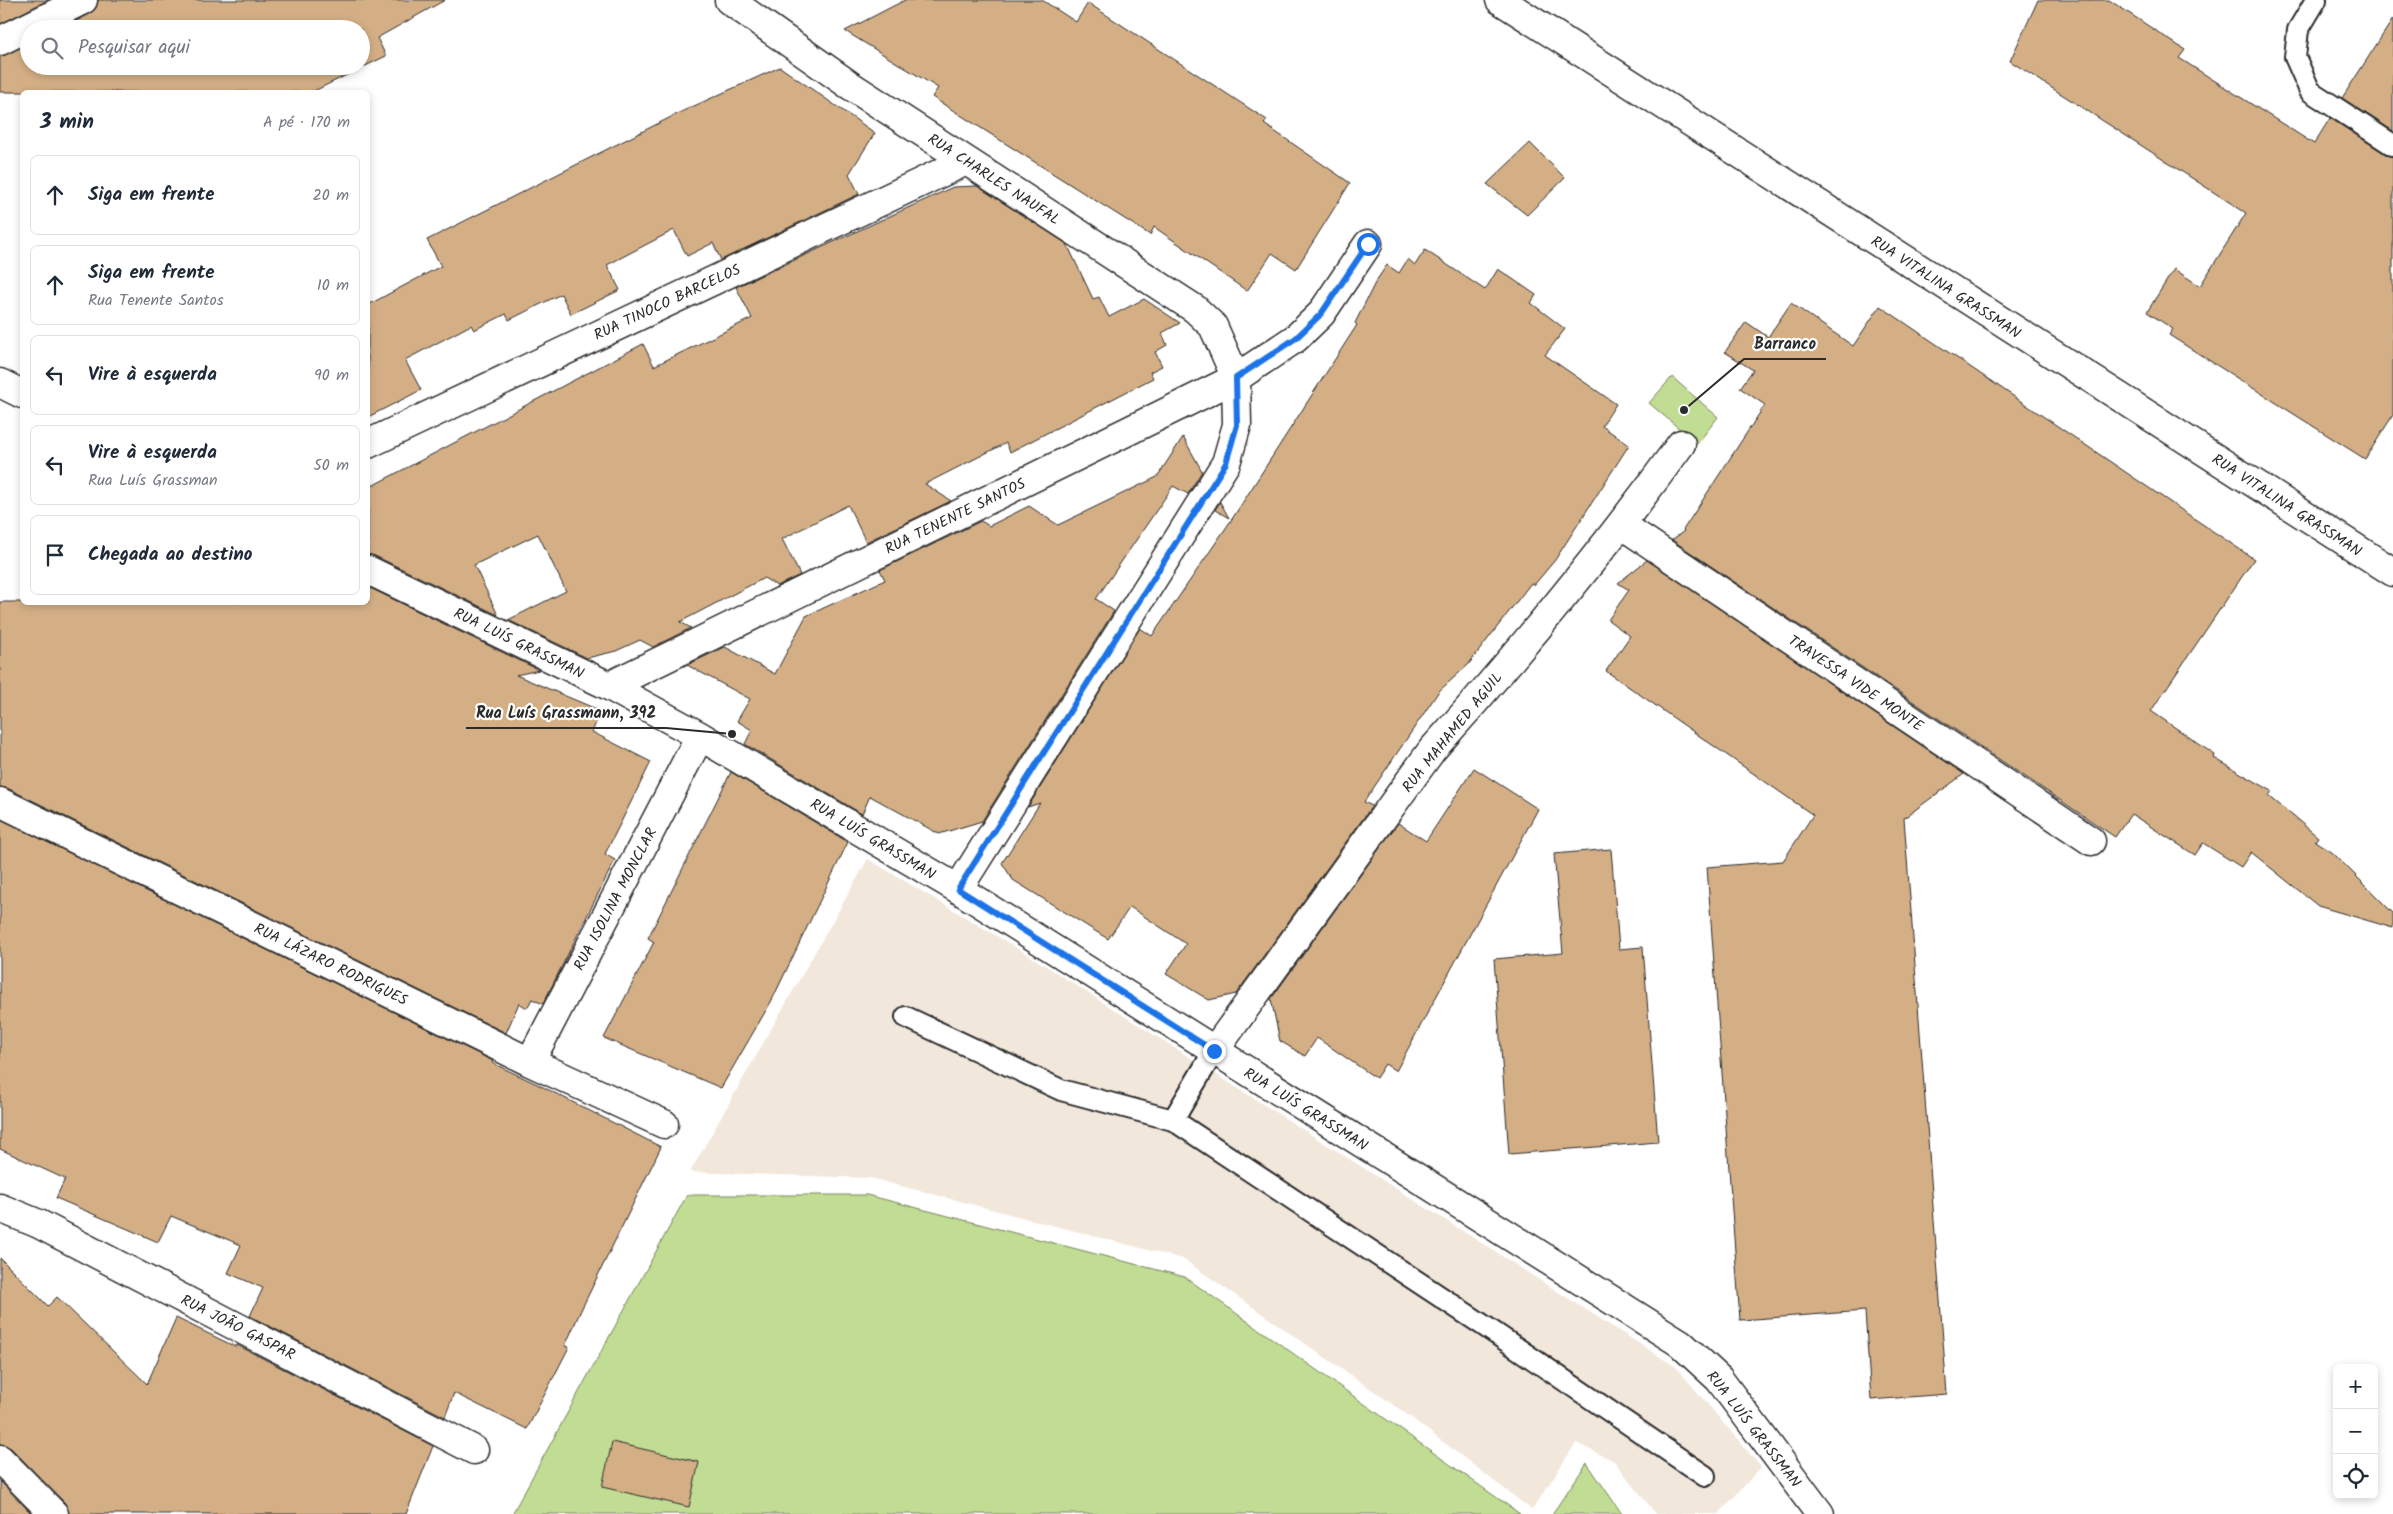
<!DOCTYPE html>
<html lang="pt">
<head>
<meta charset="utf-8">
<style>
	body { margin:0; font-family:Kalam,sans-serif; background:#f6f6f7; color:#1f2937 }
	.controls { position:absolute; right:15px; bottom:15px; display:grid; overflow:hidden; border-radius:8px; box-shadow:0 2px 8px #0003 }
	.controls button { width:45px; height:45px; display:grid; place-items:center; padding:0; border:0; border-bottom:1px solid #e0e1e3; background:#fff; color:#1f2937; font:25px sans-serif }
	.stop { position:absolute; width:15px; height:15px; margin:-11px; border:4px solid #1a73e8; border-radius:50%; background:#fff }
	.stop.end { background:#1a73e8; border-color:#fff; box-shadow:0 1px 5px #0008 }
	.list { margin:0; padding:0; list-style:none }
	h2 { display:flex; justify-content:space-between; align-items:center; height:65px; margin:0; padding:0 20px; font-size:21px }
	h2 small { font-size:16px; font-weight:400; color:#747a83 }
	.list li { display:grid; grid-template-columns:32px 1fr auto; gap:15px; align-items:center; box-sizing:border-box; height:80px; margin:0 10px 10px; padding:0 10px; border:1px solid #e0e1e3; border-radius:8px }
	.list b { display:block; font-size:19px; white-space:nowrap }
	.list p { margin:0; font-size:16px; white-space:nowrap; color:#747a83 }
	.list em { font-size:16px; font-style:normal; color:#747a83 }
	.icon { flex:none; width:28px; height:28px; fill:none; stroke:currentColor; stroke-width:2; stroke-linecap:round; stroke-linejoin:round }
	.map { position:relative; flex:none; width:2393px; height:1514px; overflow:hidden }
	.search { position:absolute; background:#fff; box-shadow:0 2px 8px #0003; left:20px; top:20px; width:350px; height:55px; display:flex; align-items:center; gap:12px; box-sizing:border-box; padding:0 18px; border-radius:28px; color:#747a83; font-size:19px }
	.panel { position:absolute; background:#fff; box-shadow:0 2px 8px #0003; left:20px; top:90px; width:350px; height:515px; border-radius:8px }
	.map>svg:first-child { display:block }
	.built { fill:#f2e7db }
	.green { fill:#c1dc93; stroke:#76845f }
	.building { fill:#d4af86; stroke:#2b2b2b }
	.lines { fill:none; stroke-linecap:round; stroke-linejoin:round }
	.service-casing { stroke:#2b2b2b; stroke-width:24 }
	.minor-casing { stroke:#2b2b2b; stroke-width:31 }
	.service { stroke:#fff; stroke-width:20 }
	.minor { stroke:#fff; stroke-width:28 }
	.route { stroke:#1a73e8; stroke-width:6 }
	.labels { text-anchor:middle; stroke-width:4.5; stroke-linejoin:round; paint-order:stroke }
	.street-label { font-size:15px; fill:#2b2b2b; stroke:#fff }
	.leader { fill:none; stroke:#2b2b2b; stroke-width:2 }
	.callout-dot { fill:#2b2b2b; stroke:#fff; stroke-width:2 }
	.callout-label { font-size:16px; text-anchor:middle; font-weight:bold; fill:#2b2b2b; stroke:#fff; stroke-width:4.5; stroke-linejoin:round; paint-order:stroke }
</style>
</head>
<body>
<div class="map">
<svg width="2393" height="1514" viewBox="0 0 2393 1514">
	<rect width="100%" height="100%" fill="#fff"/>
	<filter id="ink" filterUnits="userSpaceOnUse"><feTurbulence type="fractalNoise" baseFrequency=".02" numOctaves="2"/><feDisplacementMap in="SourceGraphic" scale="10" xChannelSelector="R" yChannelSelector="G"/><feConvolveMatrix kernelMatrix="1 2 1 2 8 2 1 2 1" color-interpolation-filters="sRGB"/></filter>
	<g filter="url(#ink)">
		<!-- built -->
		<path class="built" d="M868,859L1027,954L1676,1367L1761,1467L1719,1514H1656L1614,1461L1576,1443L1532,1510L1401,1410L1183,1259L870,1178L690,1172Z"/>
		<!-- green -->
		<path class="green" d="M1672,377L1718,417L1697,444L1649,403Z
			M687,1195H867L1185,1277L1520,1514H512Z
			M1587,1463L1622,1514H1552Z"/>
		<!-- building -->
		<path class="building" d="M0,0H48L0,24Z
			M98,0H445L377,38L386,56L312,92H0V56L29,44V66H361V29H60L90,14L96,8Z
			M905,0H1042L1076,22L1088,3L1267,120L1264,124L1350,183L1296,269L1272,253L1247,291L1154,227L1150,235L932,97L938,88L845,31Z
			M2038,0H2109L2185,50L2179,58L2314,144L2330,118L2387,155L2393,157V415L2365,459L2169,335L2173,329L2147,312L2174,269L2200,286L2246,213L2010,61Z
			M2393,19V131L2342,98Z
			M780,67L875,133L849,174L859,194L721,260L713,243L687,256L674,230L607,265L620,290L571,314L561,294L509,320L506,314L474,330L471,325L405,360L421,390L368,417V305L441,266L427,240L683,111Z
			M1530,143L1565,178L1527,215L1487,184Z
			M977,186L1067,244L1093,299L1099,297L1109,317L1144,299L1180,323L1162,333L1167,345L1155,352L1162,366L1150,372L1153,378L1010,452L1006,443L925,484L951,501L866,542L848,505L782,539L800,575L777,586L764,578L680,622L691,628L653,647L640,640L616,651L587,658L508,620L566,591L538,534L474,565L498,615L375,556L368,554V488L643,344L654,366L752,318L736,287L953,187Z
			M1425,250L1485,290L1498,269L1536,295L1531,303L1565,329L1545,355L1616,404L1602,426L1629,445L1555,560L1534,585L1531,583L1468,665L1439,691L1364,802L1372,806L1236,994L1209,1000L1166,974L1186,944L1130,907L1108,939L1013,880L1002,863L1040,803L1028,807L1140,628L1152,636L1232,519L1357,325L1355,323L1376,281L1387,265L1399,273L1408,259L1415,265Z
			M1791,303L1853,346L1880,306L2254,559L2151,711L2215,755L2214,758L2272,791L2269,796L2318,837L2315,841L2333,853L2393,913V928L2318,906L2251,852L2241,867L2203,843L2195,855L2131,814L2115,837L1672,540L1684,531L1683,530L1765,405L1740,388L1753,370L1725,352L1746,322L1768,337Z
			M1183,437L1202,471L1188,494L1173,486L1096,599L1114,611L982,821L939,834L870,796L862,814L745,744L752,730L737,721L750,699L687,665L725,647L775,674L806,616L885,580L880,570L981,521L989,526L1029,506L1058,525L1157,477Z
			M1220,502L1229,518L1215,510Z
			M1647,560L1964,774L1904,818L1947,1394L1871,1400L1865,1311L1740,1320L1707,867L1783,861L1813,815L1606,671L1630,636L1608,620L1629,590L1618,583Z
			M368,587L539,670L516,675L601,711L592,732L651,762L605,854L615,860L543,1004L532,999L527,1008L519,1003L506,1033L7,788L0,787V602H368Z
			M1474,768L1538,809L1396,1071L1385,1064L1376,1078L1317,1038L1305,1056L1280,1041L1271,999L1398,823L1426,841Z
			M731,772L848,842L772,1000L721,1088L604,1038L654,942L648,938Z
			M0,819L493,1061L492,1063L537,1084L661,1147L581,1310L565,1346L569,1347L527,1429L454,1393L445,1417L250,1316L263,1288L228,1273L241,1245L171,1216L158,1242L56,1198L65,1179L0,1149Z
			M1611,849L1619,949L1643,947L1658,1142L1509,1154L1494,959L1563,953L1554,854Z
			M0,1258L48,1306L57,1297L147,1384L176,1318L236,1347L237,1345L433,1446L406,1514H69L65,1503L11,1448L0,1444Z
			M612,1442L699,1462L689,1507L602,1487Z
			M0,1481L32,1514H0Z"/>
		<g class="lines">
			<!-- service casing -->
			<g class="service-casing">
				<path id="service" d="M2316,0L2298,30L2295,57L2310,91L2393,145
					M906,1017L1061,1090L1173,1120L1483,1325L1705,1476
					M1173,1120L1214,1051"/>
			</g>
			<!-- minor casing -->
			<g class="minor-casing">
				<path id="minor" d="M729,0L848,84L1195,309L1213,326L1236,378L1237,425L1226,463L958,889
					M1500,0L2393,572
					M0,41L83,0
					M0,383L22,394
					M368,444L966,161
					M1622,525L2091,841
					M368,570L609,686L700,736L958,889L1680,1343L1719,1379L1820,1514
					M609,686L1236,378L1296,338L1321,314L1368,244
					M0,802L530,1062L664,1124
					M1214,1051L1432,750C1520,652 1604,550 1681,444
					M530,1062L700,736
					M0,1208L39,1224L474,1450
					M0,1459L54,1514"/>
			</g>
			<!-- service -->
			<use href="#service" class="service"/>
			<!-- minor -->
			<use href="#minor" class="minor"/>
		</g>
	</g>
	<g class="lines" filter="url(#ink)">
		<!-- route -->
		<path class="route" d="M1214,1051L958,889L1226,463L1237,425L1236,378L1296,338L1321,314L1368,244"/>
	</g>
	<g class="labels">
		<!-- street labels -->
		<g class="street-label">
			<text transform="translate(994 179) rotate(33)" y="5">RUA CHARLES NAUFAL</text>
			<text transform="translate(1946 287) rotate(33)" y="5">RUA VITALINA GRASSMAN</text>
			<text transform="translate(667 302) rotate(-25)" y="5">RUA TINOCO BARCELOS</text>
			<text transform="translate(2287 505) rotate(33)" y="5">RUA VITALINA GRASSMAN</text>
			<text transform="translate(955 516) rotate(-26)" y="5">RUA TENENTE SANTOS</text>
			<text transform="translate(519 643) rotate(26)" y="5">RUA LUÍS GRASSMAN</text>
			<text transform="translate(1856 683) rotate(34)" y="5">TRAVESSA VIDE MONTE</text>
			<text transform="translate(1452 732) rotate(-51)" y="5">RUA MAHAMED AGUIL</text>
			<text transform="translate(873 839) rotate(31)" y="5">RUA LUÍS GRASSMAN</text>
			<text transform="translate(615 899) rotate(-62)" y="5">RUA ISOLINA MONCLAR</text>
			<text transform="translate(331 964) rotate(26)" y="5">RUA LÁZARO RODRIGUES</text>
			<text transform="translate(1306 1109) rotate(32)" y="5">RUA LUÍS GRASSMAN</text>
			<text transform="translate(238 1327) rotate(27)" y="5">RUA JOÃO GASPAR</text>
			<text transform="translate(1754 1429) rotate(52)" y="5">RUA LUÍS GRASSMAN</text>
		</g>
	</g>
	<!-- callouts -->
	<path class="leader" d="M1684 410L1744 359H1826M732 734L666 728H466"/>
	<g class="callout-dot">
		<circle cx="1684" cy="410" r="5"/>
		<circle cx="732" cy="734" r="5"/>
	</g>
	<g class="callout-label">
		<text x="1785" y="349">Barranco</text>
		<text x="566" y="718">Rua Luís Grassmann, 392</text>
	</g>
</svg>
<div class="controls">
<button>+</button>
<button>−</button>
<button><svg class="icon" aria-label="locate" viewBox="0 0 24 24"><circle cx="12" cy="12" r="6"/><path d="M12 2v4M12 18v4M2 12h4M18 12h4"/></svg></button>
</div>
<div class="stop" style="left:1368px;top:244px"></div>
<div class="stop end" style="left:1214px;top:1051px"></div>
<div class="search"><svg class="icon" aria-label="search" viewBox="0 0 24 24"><circle cx="10" cy="10" r="6"/><path d="M15 15l6 6"/></svg>Pesquisar aqui</div>
<section class="panel">
<h2>3 min<small>A pé · 170 m</small></h2>
<ul class="list">
<li><svg class="icon" aria-label="ahead" viewBox="0 0 24 24"><path d="M12 20V5M6 11l6-6 6 6"/></svg><div><b>Siga em frente</b></div><em>20 m</em></li>
<li><svg class="icon" aria-label="ahead" viewBox="0 0 24 24"><path d="M12 20V5M6 11l6-6 6 6"/></svg><div><b>Siga em frente</b><p>Rua Tenente Santos</p></div><em>10 m</em></li>
<li><svg class="icon" aria-label="left" viewBox="0 0 24 24"><path d="M17 20v-9H6M10 6l-5 5 5 5"/></svg><div><b>Vire à esquerda</b></div><em>90 m</em></li>
<li><svg class="icon" aria-label="left" viewBox="0 0 24 24"><path d="M17 20v-9H6M10 6l-5 5 5 5"/></svg><div><b>Vire à esquerda</b><p>Rua Luís Grassman</p></div><em>50 m</em></li>
<li><svg class="icon" aria-label="arrive" viewBox="0 0 24 24"><path d="M6 21V4h12l-3 4 3 4H6"/></svg><div><b>Chegada ao destino</b></div></li>
</ul>
</section>
</div>
</body>
</html>
